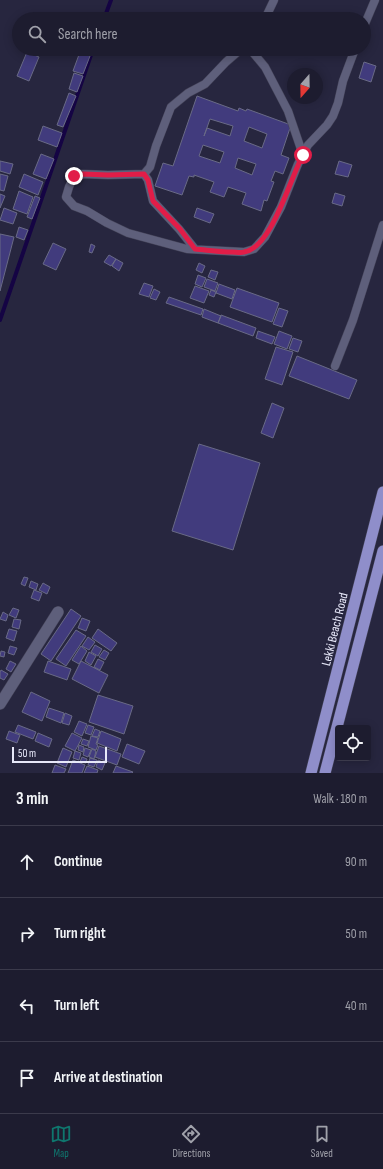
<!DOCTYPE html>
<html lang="en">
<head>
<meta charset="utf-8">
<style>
	body { margin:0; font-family:"Sofia Sans Condensed",sans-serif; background:#2a293b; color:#f1f3f6 }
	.controls { position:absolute; right:12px; bottom:12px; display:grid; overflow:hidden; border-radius:4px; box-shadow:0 2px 10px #0003 }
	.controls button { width:36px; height:36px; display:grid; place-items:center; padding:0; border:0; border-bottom:1px solid #3b3a4b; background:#1d1c2f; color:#f1f3f6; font:20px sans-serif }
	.compass { position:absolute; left:287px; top:68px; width:36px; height:36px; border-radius:50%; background:#1d1c2f; box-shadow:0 2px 10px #0003; rotate:200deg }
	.scale { position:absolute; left:12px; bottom:10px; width:95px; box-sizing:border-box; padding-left:4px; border:2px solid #e7e8f9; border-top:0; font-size:11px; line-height:14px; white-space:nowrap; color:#e7e8f9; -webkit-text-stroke:3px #27263f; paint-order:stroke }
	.stop { position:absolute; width:12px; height:12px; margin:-9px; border:3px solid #e11d48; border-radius:50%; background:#fff }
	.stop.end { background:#e11d48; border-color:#fff; box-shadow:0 1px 4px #0008 }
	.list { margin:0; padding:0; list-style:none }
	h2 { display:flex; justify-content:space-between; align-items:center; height:52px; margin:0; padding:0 16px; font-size:17px }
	h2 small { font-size:13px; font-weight:400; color:#a0a1aa }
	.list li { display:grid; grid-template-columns:26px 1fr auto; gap:12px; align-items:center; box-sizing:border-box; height:72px; padding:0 16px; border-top:1px solid #3b3a4b }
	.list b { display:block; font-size:15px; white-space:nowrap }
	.list em { font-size:13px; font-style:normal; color:#a0a1aa }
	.icon { flex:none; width:22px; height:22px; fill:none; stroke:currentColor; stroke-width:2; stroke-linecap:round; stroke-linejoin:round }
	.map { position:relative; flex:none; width:383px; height:773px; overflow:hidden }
	.search { position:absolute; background:#1d1c2f; box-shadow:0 2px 10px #0003; left:12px; right:12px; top:12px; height:44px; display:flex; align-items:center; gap:10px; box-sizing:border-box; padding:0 14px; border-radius:22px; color:#a0a1aa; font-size:15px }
	.sheet { height:340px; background:#1d1c2f }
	nav { display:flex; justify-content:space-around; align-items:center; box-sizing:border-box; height:56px; border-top:1px solid #3b3a4b; background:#1d1c2f; font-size:11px; color:#a0a1aa }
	nav a { display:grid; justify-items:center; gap:2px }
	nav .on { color:#0f766e }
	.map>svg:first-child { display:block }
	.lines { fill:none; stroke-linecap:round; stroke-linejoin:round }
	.stream { stroke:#150444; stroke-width:4 }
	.building { fill:#413b7d; stroke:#696a86; fill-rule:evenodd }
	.service-casing { stroke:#444358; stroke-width:9 }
	.minor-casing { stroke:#444358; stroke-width:12 }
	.primary-casing { stroke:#444358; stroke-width:12 }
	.service { stroke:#5e5f7b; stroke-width:8 }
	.minor { stroke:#5e5f7b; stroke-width:11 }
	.primary { stroke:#8f8eca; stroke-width:11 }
	.route { stroke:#e11d48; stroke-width:5 }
	.labels { text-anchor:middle; stroke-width:4; stroke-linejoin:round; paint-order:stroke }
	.street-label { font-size:13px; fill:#e7e8f9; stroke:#27263f }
</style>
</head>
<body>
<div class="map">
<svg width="383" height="773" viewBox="0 0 383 773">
	<rect width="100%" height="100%" fill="#27263f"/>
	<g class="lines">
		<!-- stream -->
		<path class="stream" d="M104,19L111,0
			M0,320L93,49"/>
	</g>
	<!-- building -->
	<path class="building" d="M40,13L52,18L51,19H38Z
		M27,49H44L43,54Z
		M78,49H92L90,55L77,50Z
		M27,52L39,57L29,81L17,76Z
		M80,52L90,56L83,74L73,71Z
		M364,62L376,66L371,82L359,78Z
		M74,73L83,76L77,92L69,89Z
		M69,93L76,96L63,127L57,125Z
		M197,96L238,111L239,108L246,111L247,109L291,125L281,155L289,158L283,174L275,171L271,181L274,182L267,201L264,200L261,211L242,204L246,193L228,187L224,197L210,192L214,182L194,175V177L189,176L182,195L155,186L163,163L173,166ZM210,119L233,126L230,136L207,128L204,136ZM249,127L267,134L262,148L244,141ZM203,145L224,152L220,163L199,156ZM238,158L256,164L252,175L235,168Z
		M43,126L62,133L57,147L38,140Z
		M41,154L54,159L46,179L33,174Z
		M0,161L13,164L10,174L0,171Z
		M339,161L352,165L348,177L335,174Z
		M0,174L8,176L4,191L0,190Z
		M24,174L43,182L38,195L19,187Z
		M19,191L33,197L27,214L13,209Z
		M335,193L345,196L342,206L332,203Z
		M0,194L5,196L0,208Z
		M35,196L40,198L32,219L27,217Z
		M4,208L17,213L13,224L0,220Z
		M197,208L214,214L210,223L194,217Z
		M19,227L28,230L24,240L16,237Z
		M0,234L14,237L0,291Z
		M53,243L66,249L56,270L43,264Z
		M91,244L95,246L92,253L89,252Z
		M109,255L116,259L111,266L104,262Z
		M116,259L123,263L119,271L112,266Z
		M199,263L205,266L202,273L196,270Z
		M211,270L218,272L215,280L208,277Z
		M198,275L206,278L202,287L195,284Z
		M207,279L218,283L215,291L204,287Z
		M144,283L153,286L149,297L139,294Z
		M219,284L235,290L232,299L216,293Z
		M195,286L209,291L204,303L190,298Z
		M237,288L279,303L272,322L230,307Z
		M154,289L160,292L156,300L150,298Z
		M211,290L216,292L214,297L209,295Z
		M169,297L203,309L201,315L166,303Z
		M279,308L288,311L282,327L273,324Z
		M204,309L221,316L218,323L202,317Z
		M221,315L256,328L253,336L218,323Z
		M258,331L275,337L272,344L256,338Z
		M279,331L292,336L287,349L274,344Z
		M293,338L302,341L298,352L289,349Z
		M276,347L293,352L282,385L265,379Z
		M297,356L357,380L349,399L289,376Z
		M272,403L284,408L273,438L261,433Z
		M199,444L260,463L233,550L172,531Z
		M24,577L28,578L25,586L21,584Z
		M31,581L38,584L36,590L29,587Z
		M43,583L50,587L47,594L39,590Z
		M34,590L42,593L39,601L31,598Z
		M13,608L19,610L16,618L9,615Z
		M71,609L81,616L51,661L41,654Z
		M3,612L8,615L6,621L0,619Z
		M82,618L90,621L86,631L78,628Z
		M14,619L21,620L19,629L12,627Z
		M9,629L17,631L14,641L6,638Z
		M98,629L117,643L111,651L92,638Z
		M76,630L86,636L66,666L56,659Z
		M88,637L95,642L89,650L82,646Z
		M95,645L102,649L98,656L91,652Z
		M10,646L17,648L14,655L8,653Z
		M81,646L87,651L79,664L72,660Z
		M104,650L109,653L105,660L99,657Z
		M1,651L5,652L4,657L0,656Z
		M89,652L96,656L91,665L85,661Z
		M98,659L104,662L100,670L94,667Z
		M10,661L16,664L11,672L6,669Z
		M48,661L71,669L67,680L44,672Z
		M81,661L108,675L99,693L72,679Z
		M1,670L8,674L4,680L0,678V672Z
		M31,692L50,701L42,721L22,712Z
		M98,695L133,706L124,734L89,722Z
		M49,708L64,713L61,723L46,717Z
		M65,713L72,716L69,725L62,723Z
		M79,721L87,724L82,736L74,732Z
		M18,725L36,732L33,739L15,732Z
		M88,725L94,727L91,735L85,733Z
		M95,729L100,731L98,737L92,736Z
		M9,731L20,735L17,743L6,739Z
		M101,731L121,739L117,751L97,743Z
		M38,733L52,739L49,747L35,741Z
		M72,733L82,738L75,751L65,746Z
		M91,736L98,738L96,744L98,745L96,750L88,747Z
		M83,739L89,741L87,746L81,744Z
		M127,744L145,751L139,764L122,757Z
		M79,745L84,747L83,752L78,750Z
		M99,746L121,754L117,765L95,757Z
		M63,748L72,752L66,767L57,763Z
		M85,748L91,750L88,757L83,755Z
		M92,749L96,751L94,759L89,757Z
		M75,751L81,753L79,760L73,758Z
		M82,757L87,759L86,763L80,762Z
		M90,758L97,760L94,767L88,765Z
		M73,760L85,765L82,773H68Z
		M98,760L105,763L102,770L96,767Z
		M55,765L66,769L64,773H52Z
		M87,766L98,770L97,773H84Z
		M116,766L133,772L132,773H113Z"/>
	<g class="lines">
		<!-- service casing -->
		<g class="service-casing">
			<path id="service" d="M265,19L274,0
				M364,26L375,0
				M241,49L226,62L205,84L188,93L171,107L156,146L150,167L144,174L108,175L83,174L74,176L69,187L66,197L74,206L87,211L107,223L128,233L187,249L244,252L254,249L265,237L281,207L298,164L308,145L327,125L333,116L338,103L343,81L355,49
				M250,49L265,67L288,111L303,155
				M144,174L148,180L153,201L179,229L195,249
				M335,366L353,320L383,225"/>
		</g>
		<!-- minor casing -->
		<g class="minor-casing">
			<path id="minor" d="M0,704L58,612"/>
		</g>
		<!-- primary casing -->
		<g class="primary-casing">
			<path id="primary" d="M311,773L383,492
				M325,773L383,551"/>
		</g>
		<!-- service -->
		<use href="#service" class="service"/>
		<!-- minor -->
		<use href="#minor" class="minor"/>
		<!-- primary -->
		<use href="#primary" class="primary"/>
	</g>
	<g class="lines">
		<!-- route -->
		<path class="route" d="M74,176L83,174L108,175L144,174L148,180L153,201L180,229L195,249C207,250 220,252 232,252C236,252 241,253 244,252C272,248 290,178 303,155"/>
	</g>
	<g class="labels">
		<!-- street labels -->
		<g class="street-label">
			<text transform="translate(334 629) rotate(-76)" y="5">Lekki Beach Road</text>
		</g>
	</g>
</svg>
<div class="controls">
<button><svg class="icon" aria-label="locate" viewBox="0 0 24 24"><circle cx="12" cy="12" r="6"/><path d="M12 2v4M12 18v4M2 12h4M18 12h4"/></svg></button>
</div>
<svg class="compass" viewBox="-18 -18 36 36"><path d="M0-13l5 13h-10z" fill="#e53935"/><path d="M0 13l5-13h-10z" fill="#a0a1aa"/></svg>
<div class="scale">50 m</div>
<div class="stop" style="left:303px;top:155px"></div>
<div class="stop end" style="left:74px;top:176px"></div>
<div class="search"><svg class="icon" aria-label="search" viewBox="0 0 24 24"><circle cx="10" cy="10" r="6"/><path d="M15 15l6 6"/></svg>Search here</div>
</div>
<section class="sheet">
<h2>3 min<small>Walk · 180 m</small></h2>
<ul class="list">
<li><svg class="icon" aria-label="ahead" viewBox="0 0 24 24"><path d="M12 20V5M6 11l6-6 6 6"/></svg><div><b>Continue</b></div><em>90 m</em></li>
<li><svg class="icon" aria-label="right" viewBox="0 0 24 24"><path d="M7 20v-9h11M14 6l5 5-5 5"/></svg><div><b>Turn right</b></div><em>50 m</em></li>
<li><svg class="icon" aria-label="left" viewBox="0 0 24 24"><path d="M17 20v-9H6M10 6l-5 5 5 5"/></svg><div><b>Turn left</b></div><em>40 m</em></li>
<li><svg class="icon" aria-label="arrive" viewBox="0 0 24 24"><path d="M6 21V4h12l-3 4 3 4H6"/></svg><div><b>Arrive at destination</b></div></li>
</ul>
</section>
<nav>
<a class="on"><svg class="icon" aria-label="map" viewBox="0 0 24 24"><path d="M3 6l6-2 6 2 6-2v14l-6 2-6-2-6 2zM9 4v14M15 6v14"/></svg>Map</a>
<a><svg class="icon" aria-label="directions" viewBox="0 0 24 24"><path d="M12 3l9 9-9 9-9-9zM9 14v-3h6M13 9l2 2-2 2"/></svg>Directions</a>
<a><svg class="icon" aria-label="saved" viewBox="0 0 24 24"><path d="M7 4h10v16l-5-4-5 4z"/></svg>Saved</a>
</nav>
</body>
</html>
